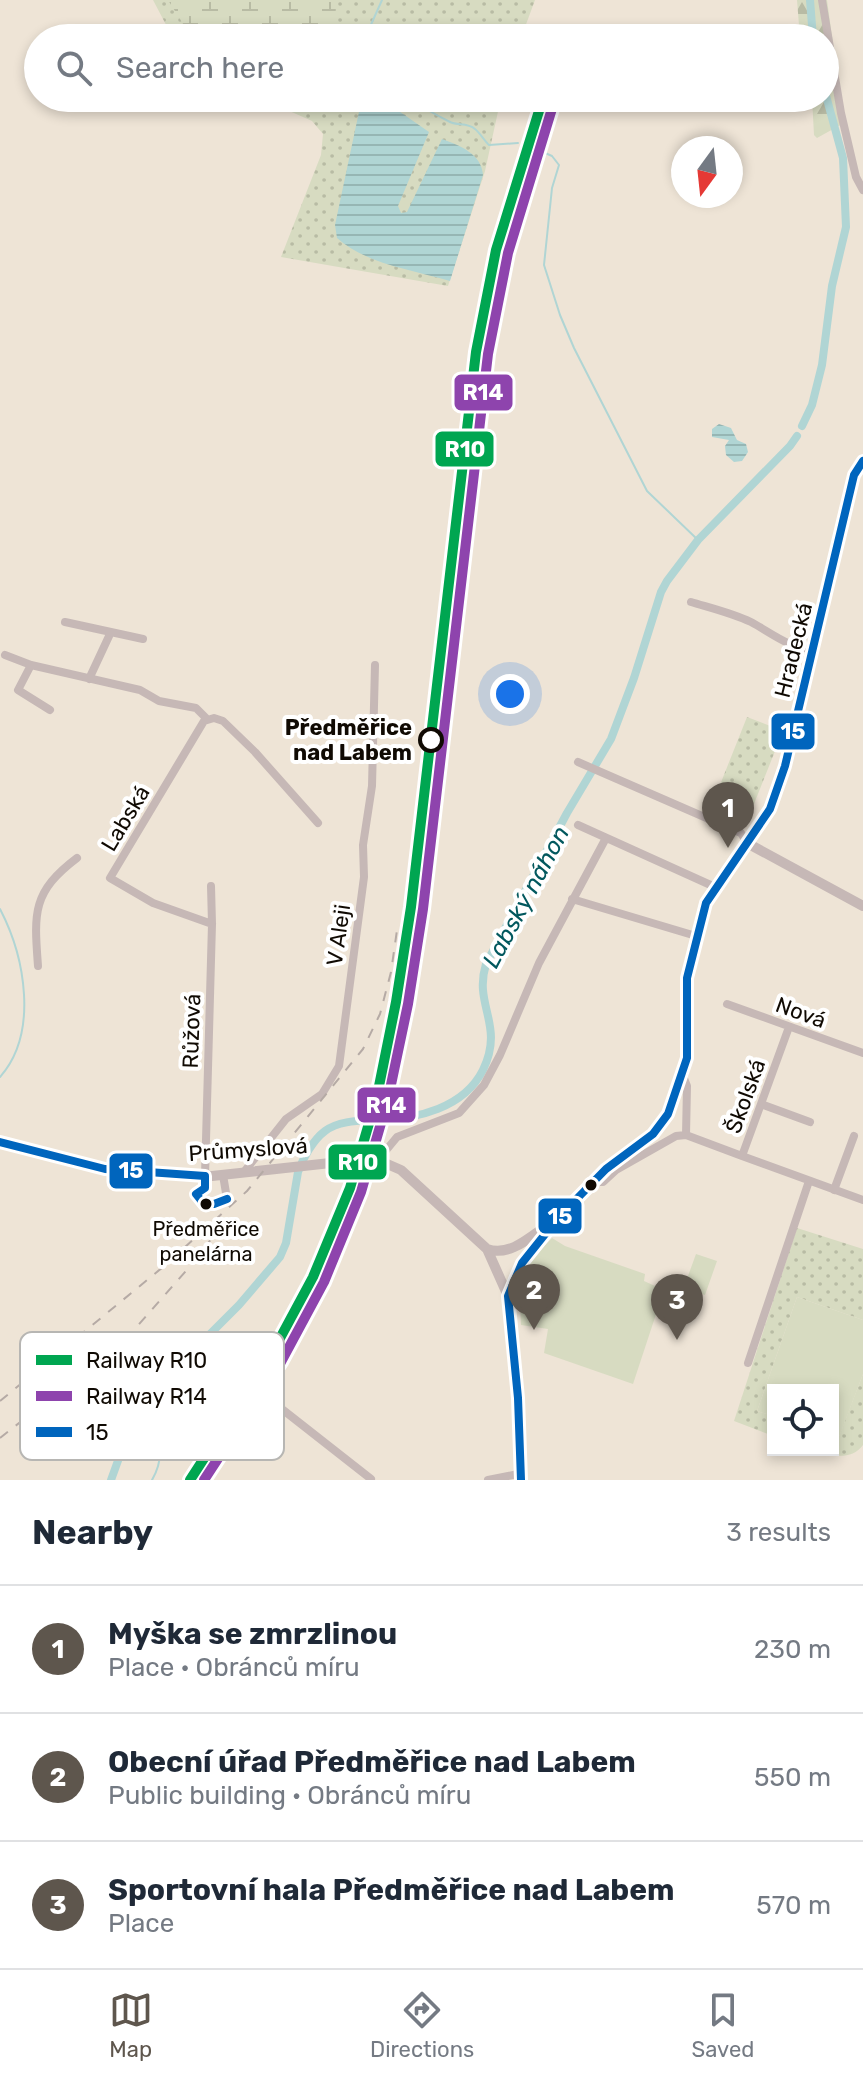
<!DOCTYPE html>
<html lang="en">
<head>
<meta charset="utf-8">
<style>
	body { margin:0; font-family:Rubik,sans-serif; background:#f2f2f3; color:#1f2937 }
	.controls { position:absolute; right:24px; bottom:24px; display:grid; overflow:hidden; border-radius:0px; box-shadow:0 4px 12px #0003 }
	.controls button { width:72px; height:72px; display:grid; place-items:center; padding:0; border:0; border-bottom:2px solid #e0e1e3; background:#fff; color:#1f2937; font:40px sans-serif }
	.compass { position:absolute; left:671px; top:136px; width:72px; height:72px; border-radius:50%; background:#fff; box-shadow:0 4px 12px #0003; rotate:195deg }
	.you { position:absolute; left:510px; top:694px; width:28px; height:28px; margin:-20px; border:6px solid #fff; border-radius:50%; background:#1a73e8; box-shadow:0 0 0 12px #1a73e833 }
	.badge { display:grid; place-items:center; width:52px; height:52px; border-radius:50%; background:#5e564d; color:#fff; font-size:26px; font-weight:700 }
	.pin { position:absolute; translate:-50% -66px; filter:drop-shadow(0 2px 4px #0008) }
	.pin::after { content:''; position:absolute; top:42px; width:28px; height:24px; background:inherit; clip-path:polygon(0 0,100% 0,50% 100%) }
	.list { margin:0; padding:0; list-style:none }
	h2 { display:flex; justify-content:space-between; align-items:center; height:104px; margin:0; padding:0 32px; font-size:34px }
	h2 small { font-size:26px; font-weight:400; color:#747a83 }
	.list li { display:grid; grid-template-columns:52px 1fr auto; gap:24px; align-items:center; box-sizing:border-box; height:128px; padding:0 32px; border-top:2px solid #e0e1e3 }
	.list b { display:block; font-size:30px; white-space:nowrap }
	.list p { margin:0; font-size:26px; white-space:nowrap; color:#747a83 }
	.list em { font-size:26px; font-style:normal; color:#747a83 }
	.icon { flex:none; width:44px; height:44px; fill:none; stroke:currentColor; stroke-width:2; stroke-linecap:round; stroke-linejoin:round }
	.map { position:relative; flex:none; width:863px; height:1480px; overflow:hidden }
	.search { position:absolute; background:#fff; box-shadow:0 4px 12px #0003; left:24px; right:24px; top:24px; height:88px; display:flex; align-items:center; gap:20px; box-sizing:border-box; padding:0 28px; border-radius:44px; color:#747a83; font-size:30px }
	.sheet { height:488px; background:#fff }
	nav { display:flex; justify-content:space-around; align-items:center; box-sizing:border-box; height:112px; border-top:2px solid #e0e1e3; background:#fff; font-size:22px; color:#747a83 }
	nav a { display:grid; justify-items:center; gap:4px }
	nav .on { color:#5e564d }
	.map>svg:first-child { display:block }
	.grass { fill:url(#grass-dots) }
	.forest { fill:url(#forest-firs) }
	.wetland { fill:url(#wetland-marsh) }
	.park { fill:#d7dbc1 }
	.water { fill:url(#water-rules) }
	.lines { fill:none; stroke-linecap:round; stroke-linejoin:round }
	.stream { stroke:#b0d5d4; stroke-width:2 }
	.canal { stroke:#b0d5d4; stroke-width:8 }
	.minor { stroke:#c6b8b6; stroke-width:8 }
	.tertiary { stroke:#c6b8b6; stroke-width:10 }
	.rail { stroke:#b5aaa5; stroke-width:2; stroke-dasharray:10 10; stroke-linecap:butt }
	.bus-1-casing { stroke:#fff; stroke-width:14 }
	.bus-1 { stroke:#0065bd; stroke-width:8 }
	.rail-1-casing { stroke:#fff; stroke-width:16 }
	.rail-2-casing { stroke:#fff; stroke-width:16 }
	.rail-1 { stroke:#00a651; stroke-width:10 }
	.rail-2 { stroke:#8e44ad; stroke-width:10 }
	.stop-dot { fill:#fff; stroke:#100a03; stroke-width:4 }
	.bus-dot { fill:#100a03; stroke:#fff; stroke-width:3 }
	.labels { text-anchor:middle; stroke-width:8; stroke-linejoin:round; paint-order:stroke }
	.bus-label { font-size:20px; fill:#100a03; stroke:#fff }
	.street-label { font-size:22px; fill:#100a03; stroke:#fff }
	.stop-label { font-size:22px; font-weight:bold; fill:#100a03; stroke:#fff; text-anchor:end }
	.water-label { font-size:24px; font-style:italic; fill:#02585e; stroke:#fff }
	.key { fill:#fff; stroke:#b7b6b3; stroke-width:2 }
	.key-label { font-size:22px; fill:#100a03 }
	.line-badge { stroke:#fff; stroke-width:3 }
	.badge-label { font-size:22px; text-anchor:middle; font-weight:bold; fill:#fff }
</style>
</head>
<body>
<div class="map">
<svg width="863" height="1480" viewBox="0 0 863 1480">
	<defs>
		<pattern id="grass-dots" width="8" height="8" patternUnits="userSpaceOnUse" patternTransform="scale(2)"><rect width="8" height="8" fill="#d7dbc1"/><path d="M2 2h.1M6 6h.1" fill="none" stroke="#b8bba4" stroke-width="1.8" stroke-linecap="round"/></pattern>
		<pattern id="forest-firs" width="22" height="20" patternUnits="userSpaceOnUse" patternTransform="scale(2)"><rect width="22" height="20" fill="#d7dbc1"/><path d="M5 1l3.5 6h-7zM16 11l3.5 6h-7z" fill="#b8bba4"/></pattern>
		<pattern id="wetland-marsh" width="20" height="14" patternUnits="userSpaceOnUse" patternTransform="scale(2)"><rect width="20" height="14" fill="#d7dbc1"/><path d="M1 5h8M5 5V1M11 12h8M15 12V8" fill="none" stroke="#b8bba4"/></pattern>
		<pattern id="water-rules" width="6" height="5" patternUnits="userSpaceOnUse" patternTransform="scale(2)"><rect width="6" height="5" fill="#b0d5d4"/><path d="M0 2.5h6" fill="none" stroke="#96b6b4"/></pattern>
	</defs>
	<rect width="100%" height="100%" fill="#eee4d6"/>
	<!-- grass -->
	<path class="grass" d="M153,0H535L521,38H173Z
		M260,98H501L485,171L448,286L281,257L321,155L323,134L312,121Z
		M747,717L783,731L746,824L710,810Z
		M797,1228L863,1249V1320L797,1297L757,1411L773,1416V1436L734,1421Z
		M863,1374V1445C851,1462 828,1455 811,1450H833V1438L838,1439Z"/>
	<!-- forest -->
	<path class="forest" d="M797,0H827L844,123L817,138L814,135L812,98H825V38H800Z"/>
	<!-- wetland -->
	<path class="wetland" d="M168,0H336L335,38H192Z"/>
	<!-- park -->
	<path class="park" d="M552,1238L565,1246L645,1274L644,1281L664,1290L633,1384L544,1353L548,1329L521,1325C519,1279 519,1272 552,1238Z
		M696,1254L717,1261L705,1295L684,1287Z
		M797,1297L863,1320V1374L838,1440L833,1438V1390H773V1416L757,1411Z"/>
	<!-- water -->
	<path class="water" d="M380,98L429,132L398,206L401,213L407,212L442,139C459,145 482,154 483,175L450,281C413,270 366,264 337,238L335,225L360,107L363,99Z
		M719,424L731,428L737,440L746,444L748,452L742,461L734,462L726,455L725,446L729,440L712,437V429Z"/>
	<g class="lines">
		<!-- stream -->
		<path class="stream" d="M365,38L382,0
			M409,98C422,107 436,115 450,122C458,126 467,122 475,129C480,133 484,140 489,145L518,143
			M536,149L552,156L559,165L552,188L544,265L560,315L574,348L647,491L698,540
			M0,909C25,957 39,1033 0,1077
			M139,1411C160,1430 167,1454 152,1480"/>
		<!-- canal -->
		<path class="canal" d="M810,0L813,38
			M802,426L812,405L822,365L832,286L846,227L843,158L825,92
			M111,1480L133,1419L148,1396L239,1305L280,1257L286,1243L298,1172C303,1158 313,1140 325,1131C340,1120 361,1121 378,1120C417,1119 464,1108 483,1070C505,1024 473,1006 486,964L567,813L611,739L634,678L661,592L667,581L698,540L790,446L797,436"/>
		<!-- minor -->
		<path class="minor" d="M822,0L841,113L856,177L863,190
			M691,602C711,608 732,613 751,622C770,632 790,649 813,649
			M65,622L143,639
			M5,655L31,665L140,690L159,701L196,708L207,719
			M31,665L18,690L50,710
			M89,679L110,634
			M578,762L741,833L747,843
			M578,825L715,887
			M572,899L696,936
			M212,924L153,903L110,878L204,721L214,718L223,721L255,752L318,823
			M38,966C34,913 32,892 77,858
			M727,1004L863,1053
			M789,1027L742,1156L863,1200
			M683,1076L687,1086L686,1135L742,1156
			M761,1104L810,1122
			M378,1160L397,1137L459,1113L484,1085L500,1055L539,963L606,838
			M244,1172L286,1119L322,1094L339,1066L364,877L363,845L372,786L375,665
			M223,1175L227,1199
			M205,1176L212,924L211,886
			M593,1182H603L616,1170L676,1136L686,1135
			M834,1190L854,1136
			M748,1363L809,1181
			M264,1395L371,1479
			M488,1480L523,1473"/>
		<!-- tertiary -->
		<path class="tertiary" d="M747,843L863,906
			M0,1142L105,1169L173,1175L212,1176L358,1160H378L401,1170L487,1249L508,1296L518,1398L521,1480
			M487,1249C510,1257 530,1237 549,1224
			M508,1296L522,1263L558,1218L606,1169L653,1134L668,1114L683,1076L687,1058V978L706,903L770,809L785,766L854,475L863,461"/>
		<!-- rail -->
		<path class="rail" d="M0,1401L163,1267L247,1191L363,1049L380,1014L391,972L397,930
			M0,1438L126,1339L200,1255L220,1226"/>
		<!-- bus-1 casing -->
		<g class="bus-1-casing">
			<path id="bus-1" d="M0,1142L105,1169L205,1176V1188L196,1194L204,1204H214L227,1199
				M521,1480L518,1398L508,1296L522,1263L558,1218L606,1169L653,1134L668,1114L687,1058V978L706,903L770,809L785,766L854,475L863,461"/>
		</g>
		<!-- bus-1 -->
		<use href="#bus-1" class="bus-1"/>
		<!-- rail-1 casing -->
		<g class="rail-1-casing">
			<path id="rail-1" d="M190,1480L271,1355L313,1277L350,1188L377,1096L396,1002L411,907L476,352L496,250L543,98"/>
		</g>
		<!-- rail-2 casing -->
		<g class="rail-2-casing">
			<path id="rail-2" d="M204,1480L281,1362L324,1282L361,1192L388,1099L408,1004L423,909L488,354L508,253L554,102"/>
		</g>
		<!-- rail-1 -->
		<use href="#rail-1" class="rail-1"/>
		<!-- rail-2 -->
		<use href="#rail-2" class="rail-2"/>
	</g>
	<!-- markers -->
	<circle class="stop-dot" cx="431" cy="740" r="11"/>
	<g class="bus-dot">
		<circle cx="591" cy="1185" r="7"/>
		<circle cx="206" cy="1204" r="7"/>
	</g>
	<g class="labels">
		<!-- bus labels -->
		<g class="bus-label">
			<text x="206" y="1236">Předměřice<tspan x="206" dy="25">panelárna</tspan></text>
		</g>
		<!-- street labels -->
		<g class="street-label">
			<text transform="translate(793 650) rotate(-76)" y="8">Hradecká</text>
			<text transform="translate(125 818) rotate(-59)" y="8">Labská</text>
			<text transform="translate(338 935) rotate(-82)" y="8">V Aleji</text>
			<text transform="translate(801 1012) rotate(20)" y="8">Nová</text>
			<text transform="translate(191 1031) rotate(-88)" y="8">Růžová</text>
			<text transform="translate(745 1096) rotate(-70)" y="8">Školská</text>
			<text transform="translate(248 1149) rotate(-4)" y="8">Průmyslová</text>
		</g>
		<!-- stop labels -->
		<g class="stop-label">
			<text x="412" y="735">Předměřice<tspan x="412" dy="25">nad Labem</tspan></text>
		</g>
		<!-- water labels -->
		<g class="water-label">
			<text transform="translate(526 897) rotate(-62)" y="8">Labský náhon</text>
		</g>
	</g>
	<!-- legend -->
	<rect x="20" y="1332" width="264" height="128" rx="12" class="key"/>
	<rect x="36" y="1355" width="36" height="10" fill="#00a651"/>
	<rect x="36" y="1391" width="36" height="10" fill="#8e44ad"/>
	<rect x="36" y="1427" width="36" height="10" fill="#0065bd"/>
	<g class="key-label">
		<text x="86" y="1368">Railway R10</text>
		<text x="86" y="1404">Railway R14</text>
		<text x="86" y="1440">15</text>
	</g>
	<g class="line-badge">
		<rect x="453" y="373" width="61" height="39" rx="8" fill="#8e44ad"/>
		<rect x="434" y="430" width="61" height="38" rx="8" fill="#00a651"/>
		<rect x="770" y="712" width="46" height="39" rx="8" fill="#0065bd"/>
		<rect x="356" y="1086" width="61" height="38" rx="8" fill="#8e44ad"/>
		<rect x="327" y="1143" width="61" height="38" rx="8" fill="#00a651"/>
		<rect x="108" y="1152" width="46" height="38" rx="8" fill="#0065bd"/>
		<rect x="537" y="1197" width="46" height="38" rx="8" fill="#0065bd"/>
	</g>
	<g class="badge-label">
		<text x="483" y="400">R14</text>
		<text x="465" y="457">R10</text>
		<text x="793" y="739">15</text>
		<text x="386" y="1113">R14</text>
		<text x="358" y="1170">R10</text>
		<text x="131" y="1178">15</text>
		<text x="560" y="1224">15</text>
	</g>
</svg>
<div class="controls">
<button><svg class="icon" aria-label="locate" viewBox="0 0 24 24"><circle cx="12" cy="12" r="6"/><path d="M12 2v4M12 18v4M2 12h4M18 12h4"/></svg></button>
</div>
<svg class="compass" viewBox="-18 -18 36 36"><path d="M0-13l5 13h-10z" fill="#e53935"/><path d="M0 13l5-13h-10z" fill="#747a83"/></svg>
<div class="you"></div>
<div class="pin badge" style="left:728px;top:848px">1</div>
<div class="pin badge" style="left:534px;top:1330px">2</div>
<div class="pin badge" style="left:677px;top:1340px">3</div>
<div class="search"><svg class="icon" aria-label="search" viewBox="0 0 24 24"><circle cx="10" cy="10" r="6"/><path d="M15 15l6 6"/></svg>Search here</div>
</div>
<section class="sheet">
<h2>Nearby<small>3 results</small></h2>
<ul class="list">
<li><span class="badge">1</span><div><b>Myška se zmrzlinou</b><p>Place · Obránců míru</p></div><em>230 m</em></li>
<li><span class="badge">2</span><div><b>Obecní úřad Předměřice nad Labem</b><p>Public building · Obránců míru</p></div><em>550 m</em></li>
<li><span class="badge">3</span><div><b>Sportovní hala Předměřice nad Labem</b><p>Place</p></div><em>570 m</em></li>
</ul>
</section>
<nav>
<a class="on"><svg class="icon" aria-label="map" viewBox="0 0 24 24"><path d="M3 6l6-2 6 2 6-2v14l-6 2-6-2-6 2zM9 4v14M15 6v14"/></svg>Map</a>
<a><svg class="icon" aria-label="directions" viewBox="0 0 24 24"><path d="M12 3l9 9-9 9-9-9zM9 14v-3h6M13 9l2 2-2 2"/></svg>Directions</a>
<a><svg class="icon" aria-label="saved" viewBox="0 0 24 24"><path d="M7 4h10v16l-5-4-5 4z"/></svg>Saved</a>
</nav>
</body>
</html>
